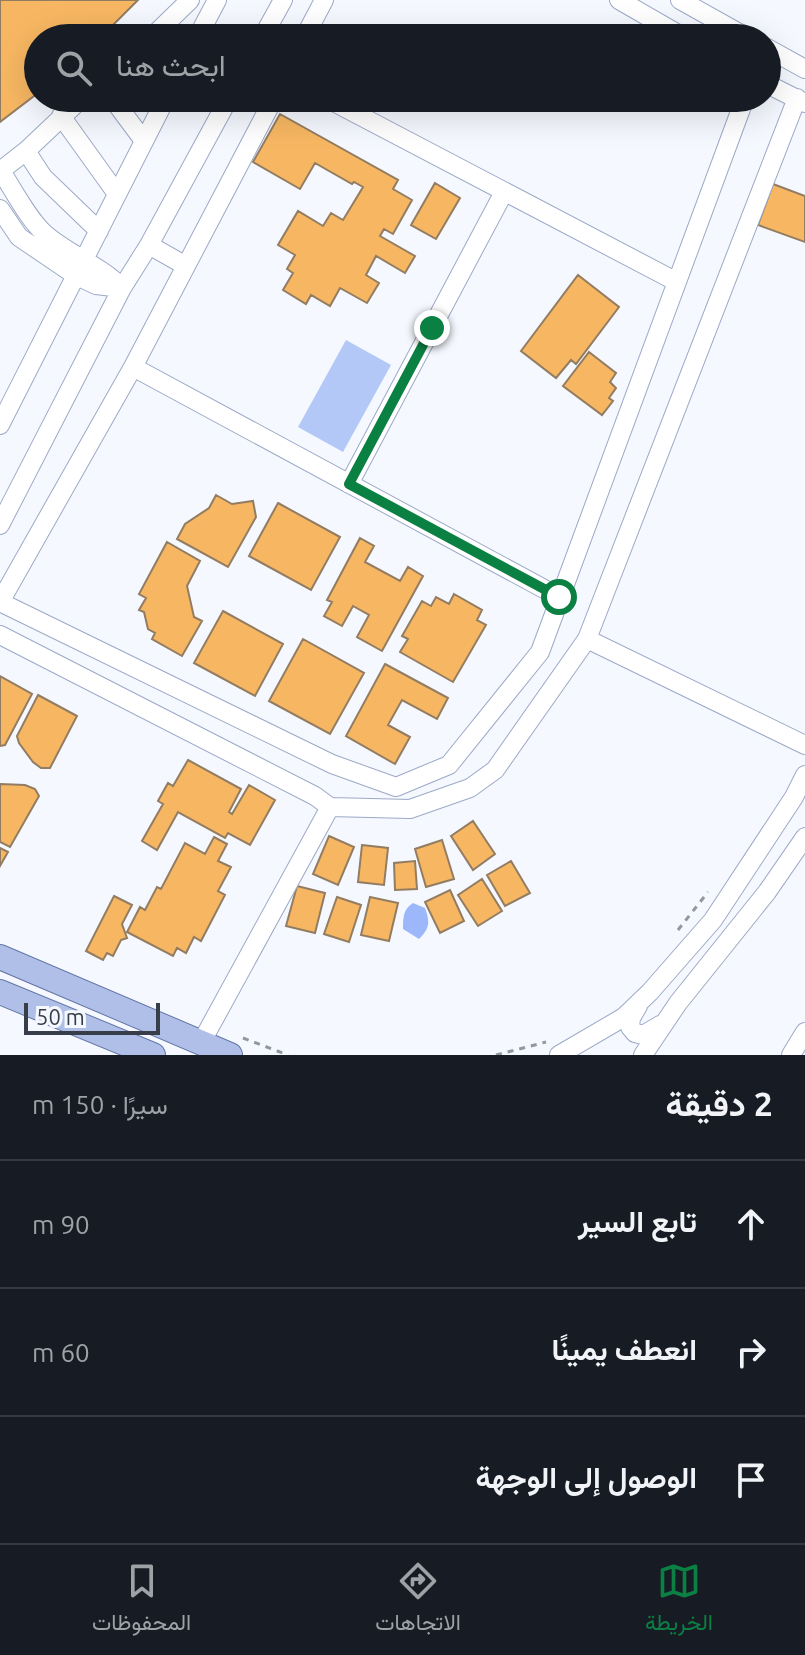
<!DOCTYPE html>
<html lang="ar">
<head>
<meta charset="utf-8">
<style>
	body { margin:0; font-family:Ubuntu,Vazirmatn,sans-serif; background:#20242c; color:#f1f3f6; direction:rtl }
	.scale { position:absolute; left:24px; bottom:20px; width:136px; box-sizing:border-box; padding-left:8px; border:4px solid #373d49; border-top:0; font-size:22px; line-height:28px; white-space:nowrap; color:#373d49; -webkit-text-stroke:6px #f5f8fe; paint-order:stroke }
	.stop { position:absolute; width:24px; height:24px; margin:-18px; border:6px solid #0b8043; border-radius:50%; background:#fff }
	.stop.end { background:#0b8043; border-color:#fff; box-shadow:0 2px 8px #0008 }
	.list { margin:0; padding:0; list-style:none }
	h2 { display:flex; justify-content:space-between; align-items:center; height:104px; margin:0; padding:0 32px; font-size:34px }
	h2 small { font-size:26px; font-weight:400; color:#9ea1a6 }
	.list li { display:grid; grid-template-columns:52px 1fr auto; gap:24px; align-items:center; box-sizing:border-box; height:128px; padding:0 32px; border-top:2px solid #363941 }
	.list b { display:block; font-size:30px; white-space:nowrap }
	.list em { font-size:26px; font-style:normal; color:#9ea1a6 }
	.icon { flex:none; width:44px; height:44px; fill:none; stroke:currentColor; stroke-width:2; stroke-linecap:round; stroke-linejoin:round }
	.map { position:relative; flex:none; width:805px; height:1055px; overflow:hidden; direction:ltr }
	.search { position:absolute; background:#171b24; box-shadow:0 8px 32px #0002; left:24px; right:24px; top:24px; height:88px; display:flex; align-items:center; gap:20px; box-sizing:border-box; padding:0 28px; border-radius:44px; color:#9ea1a6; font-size:30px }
	.sheet { height:488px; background:#171b24 }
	nav { display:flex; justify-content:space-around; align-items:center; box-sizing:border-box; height:112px; border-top:2px solid #363941; background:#171b24; font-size:22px; color:#9ea1a6 }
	nav a { display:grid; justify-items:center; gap:4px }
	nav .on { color:#0b8043 }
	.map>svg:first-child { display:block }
	.green { fill:#b4c8f7 }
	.water { fill:#9cb8fb }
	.building { fill:#f7b762; stroke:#927c62; stroke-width:2 }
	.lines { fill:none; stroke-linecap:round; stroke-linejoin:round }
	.minor-casing { stroke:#9ca9c7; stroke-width:20 }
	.major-casing { stroke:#6376a7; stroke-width:26 }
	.path { stroke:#9297a0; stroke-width:3; stroke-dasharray:6 6; stroke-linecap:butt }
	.minor { stroke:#fff; stroke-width:18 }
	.major { stroke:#afbfe8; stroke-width:24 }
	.route { stroke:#0b8043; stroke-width:10 }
</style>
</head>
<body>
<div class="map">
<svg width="805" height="1055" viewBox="0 0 805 1055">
	<rect width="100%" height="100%" fill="#f5f8fe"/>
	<!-- green -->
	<path class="green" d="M346,340L391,365L343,452L298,427Z"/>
	<!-- water -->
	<path class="water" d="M413,903L425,908C430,922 430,928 419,939L403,929C403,918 403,909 413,903Z"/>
	<!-- building -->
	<path class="building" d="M0,0H138L100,38H38V93L0,122Z
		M280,114L398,180L393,189L412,200L393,234L384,229L380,236L415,256L405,273L376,256L366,275L379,283L367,303L340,288L330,306L311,295L306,304L283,290L293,273L287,269L295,255L278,245L298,211L323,226L331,213L343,220L363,187L354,182L352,184L315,163L300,189L253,162Z
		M435,183L460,198L436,239L411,225Z
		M773,184L805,196V242L758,225Z
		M578,275L619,307L576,364L571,360L556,378L521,351Z
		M589,352L616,373L610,382L616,388L609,398L613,401L602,415L563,386Z
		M216,495L232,504L253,501L256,517L228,567L177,539L185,524L209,508Z
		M278,503L340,537L311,590L249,556Z
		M360,538L374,546L365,562L400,581L408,567L423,576L382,651L357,637L369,615L353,606L342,626L324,616L332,602L327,600Z
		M167,542L200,561L187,586L194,617L202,621L182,656L152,639L155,633L148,629L144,612L139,610L146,598L139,594Z
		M454,594L482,610L477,620L486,625L453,682L400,652L408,639L402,636L422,601L431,606L436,597L449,604Z
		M223,611L283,644L255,696L194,663Z
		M303,639L364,673L330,734L269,701Z
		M385,664L448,698L437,719L402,700L388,725L410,737L395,764L346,736Z
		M0,676L32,694L5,745L0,746Z
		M38,695L77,716L50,768H41L33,762L19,743L17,736Z
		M188,760L241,789L229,812L232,814L249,785L275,800L250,845L228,833L225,838L178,812L157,850L142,841L163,804L158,801L168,783L173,786Z
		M0,784L25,785L35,789L39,796L10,847L0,842Z
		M473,821L495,854L473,870L451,836Z
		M329,836L354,847L338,885L313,874Z
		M214,837L227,844L218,861L231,867L218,891L225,895L201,941L194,937L186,953L177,948L173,956L127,932L140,907L145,910L157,887L161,889L185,843L205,854Z
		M442,840L454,879L426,887L415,849Z
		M362,845L388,848L384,885L358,882Z
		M0,848L8,852L0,866Z
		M415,861L417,889L395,890L394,863Z
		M511,861L530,893L505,906L487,875Z
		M482,879L502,911L478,926L458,895Z
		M297,886L325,893L315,933L286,926Z
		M450,890L464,921L440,933L425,902Z
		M114,896L132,905L122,924L127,938L121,940L113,956L107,953L103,960L86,951Z
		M337,897L361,905L349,942L324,934Z
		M370,897L398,903L389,941L361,935Z"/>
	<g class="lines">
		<!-- minor casing -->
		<g class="minor-casing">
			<path id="minor" d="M619,0L685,38
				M680,0L748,38
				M151,38L190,0
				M197,38L217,0
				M262,38L283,0
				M304,38L324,0
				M767,48L805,69
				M767,84L805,103
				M112,98L144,141
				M326,98L677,282
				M61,116L117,194
				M26,151L43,177L99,231
				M0,171L26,151L82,98
				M1,171C13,189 28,219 45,234C69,255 100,265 122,288
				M0,209L19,237L75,275L96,285L122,288
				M149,245L186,266
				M133,367L559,597
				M0,425L166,98
				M349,484L504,192
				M0,525L122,288L149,245L229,98
				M0,602L332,764L396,787L449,765L540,652L745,98
				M0,602L133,367L274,98
				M0,635L315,796L330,807L410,809L470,788L495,770L587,639L797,98
				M587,639L805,745
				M638,1006L631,1018L630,1027L635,1033L643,1035L660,1025
				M201,1043L330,807
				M559,1055L624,1017L650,992L713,920L794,797L805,775
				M643,1055L678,1003L767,892L805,837
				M791,1055L805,1032"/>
		</g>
		<!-- major casing -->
		<g class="major-casing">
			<path id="major" d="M0,957L230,1055
				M0,992L153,1055"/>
		</g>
		<!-- path -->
		<path class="path" d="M678,930L708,892
			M243,1038L288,1055
			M496,1055L546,1042"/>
		<!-- minor -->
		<use href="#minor" class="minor"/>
		<!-- major -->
		<use href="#major" class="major"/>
	</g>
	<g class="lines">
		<!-- route -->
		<path class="route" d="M432,328L349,484L559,597"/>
	</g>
</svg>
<div class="scale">50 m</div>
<div class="stop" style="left:559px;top:597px"></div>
<div class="stop end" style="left:432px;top:328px"></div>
<div class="search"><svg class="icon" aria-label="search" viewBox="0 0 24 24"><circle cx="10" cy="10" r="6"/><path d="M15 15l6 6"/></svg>ابحث هنا</div>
</div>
<section class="sheet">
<h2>2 دقيقة<small>سيرًا · 150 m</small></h2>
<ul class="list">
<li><svg class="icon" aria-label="ahead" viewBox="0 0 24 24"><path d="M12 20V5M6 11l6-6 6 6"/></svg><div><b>تابع السير</b></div><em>90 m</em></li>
<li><svg class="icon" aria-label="right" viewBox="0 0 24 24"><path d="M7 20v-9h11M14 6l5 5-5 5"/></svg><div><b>انعطف يمينًا</b></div><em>60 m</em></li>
<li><svg class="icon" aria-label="arrive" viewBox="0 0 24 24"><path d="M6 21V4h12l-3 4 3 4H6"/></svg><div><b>الوصول إلى الوجهة</b></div></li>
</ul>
</section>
<nav>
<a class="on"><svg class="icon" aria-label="map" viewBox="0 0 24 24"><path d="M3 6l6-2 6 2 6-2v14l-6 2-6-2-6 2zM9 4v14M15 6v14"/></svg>الخريطة</a>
<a><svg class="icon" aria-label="directions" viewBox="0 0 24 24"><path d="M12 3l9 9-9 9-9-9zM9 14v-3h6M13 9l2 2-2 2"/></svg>الاتجاهات</a>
<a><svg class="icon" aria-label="saved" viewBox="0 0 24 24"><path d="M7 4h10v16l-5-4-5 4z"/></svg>المحفوظات</a>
</nav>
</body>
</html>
